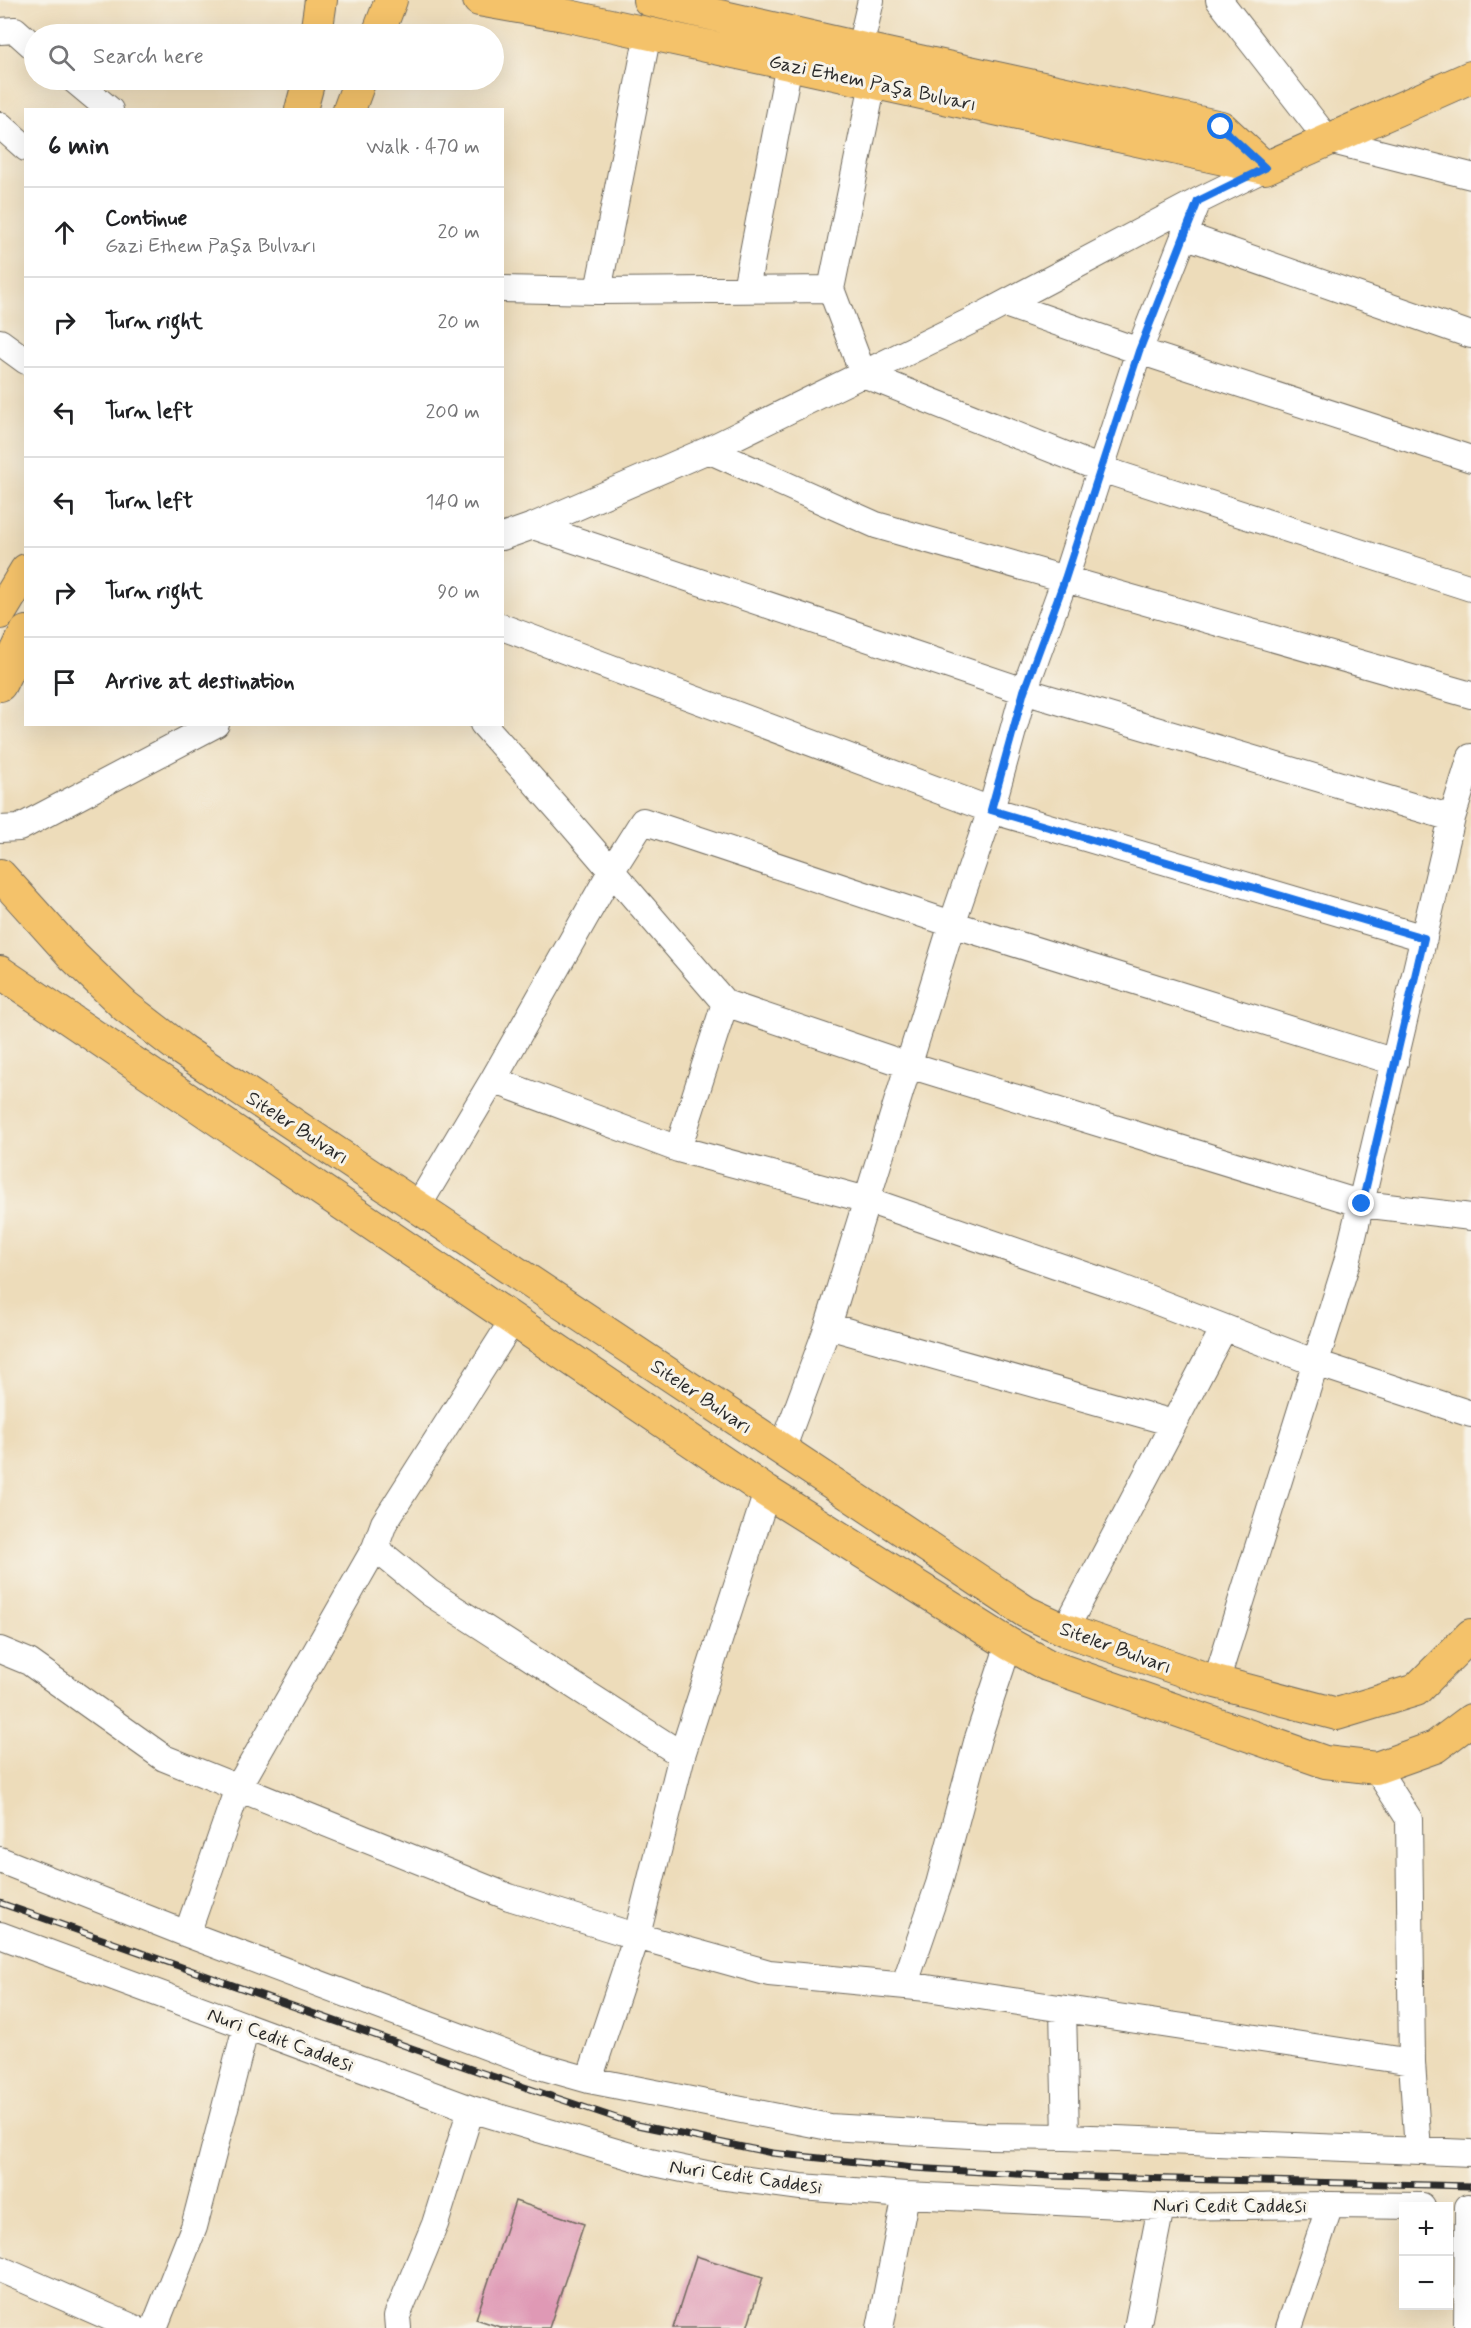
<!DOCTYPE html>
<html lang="en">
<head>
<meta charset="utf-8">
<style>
	body { margin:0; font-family:Mynerve,sans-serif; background:#f6f6f6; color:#202124 }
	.controls { position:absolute; right:18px; bottom:18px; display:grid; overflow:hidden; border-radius:0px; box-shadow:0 6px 24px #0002 }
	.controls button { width:54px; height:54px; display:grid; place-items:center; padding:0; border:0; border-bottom:2px solid #e0e0e0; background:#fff; color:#202124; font:30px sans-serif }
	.stop { position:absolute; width:18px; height:18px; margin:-14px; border:4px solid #1a73e8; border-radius:50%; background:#fff }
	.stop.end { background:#1a73e8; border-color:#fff; box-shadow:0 2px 6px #0008 }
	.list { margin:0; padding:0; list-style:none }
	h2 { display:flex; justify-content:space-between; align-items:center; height:78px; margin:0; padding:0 24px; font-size:26px }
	h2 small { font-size:20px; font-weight:400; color:#757577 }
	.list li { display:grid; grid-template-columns:39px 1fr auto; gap:18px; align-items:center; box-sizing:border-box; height:90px; padding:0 24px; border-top:2px solid #e0e0e0 }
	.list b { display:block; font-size:22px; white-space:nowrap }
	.list p { margin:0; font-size:20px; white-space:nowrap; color:#757577 }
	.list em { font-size:20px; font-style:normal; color:#757577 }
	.icon { flex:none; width:33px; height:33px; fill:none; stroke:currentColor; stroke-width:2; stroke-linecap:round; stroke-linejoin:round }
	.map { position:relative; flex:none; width:1471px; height:2328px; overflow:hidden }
	.search { position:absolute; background:#fff; box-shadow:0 6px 24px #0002; left:24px; top:24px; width:480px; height:66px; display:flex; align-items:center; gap:15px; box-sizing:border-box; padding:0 21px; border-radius:33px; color:#757577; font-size:22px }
	.panel { position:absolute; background:#fff; box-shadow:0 6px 24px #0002; left:24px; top:108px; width:480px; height:618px; border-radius:0px }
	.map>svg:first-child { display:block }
	.building { fill:#df99b5 }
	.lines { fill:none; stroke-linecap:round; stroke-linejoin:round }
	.minor-casing { stroke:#6f695d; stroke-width:28 }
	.major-casing { stroke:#6f695d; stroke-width:34 }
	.minor { stroke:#fff; stroke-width:26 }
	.major { stroke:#f4c26a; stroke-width:32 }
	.rail-casing { stroke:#2b2b2b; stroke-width:7 }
	.rail { stroke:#f7f3e8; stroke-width:4.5; stroke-dasharray:14; stroke-linecap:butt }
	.route { stroke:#1a73e8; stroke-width:8 }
	.labels { text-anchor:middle; stroke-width:6; stroke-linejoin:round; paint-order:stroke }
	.street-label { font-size:20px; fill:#2b2b2b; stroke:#f7f3e8 }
</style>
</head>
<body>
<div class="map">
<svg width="1471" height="2328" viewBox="0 0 1471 2328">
	<rect width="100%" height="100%" fill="#f7f3e8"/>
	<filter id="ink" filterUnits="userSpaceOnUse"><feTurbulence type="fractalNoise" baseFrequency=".0167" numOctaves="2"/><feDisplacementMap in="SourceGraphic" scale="12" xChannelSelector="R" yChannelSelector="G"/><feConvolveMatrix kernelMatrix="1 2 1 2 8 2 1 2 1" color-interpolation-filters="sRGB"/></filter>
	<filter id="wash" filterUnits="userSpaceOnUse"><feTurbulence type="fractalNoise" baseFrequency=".008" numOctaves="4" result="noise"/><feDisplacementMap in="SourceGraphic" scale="24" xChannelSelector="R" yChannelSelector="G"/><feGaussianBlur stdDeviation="1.35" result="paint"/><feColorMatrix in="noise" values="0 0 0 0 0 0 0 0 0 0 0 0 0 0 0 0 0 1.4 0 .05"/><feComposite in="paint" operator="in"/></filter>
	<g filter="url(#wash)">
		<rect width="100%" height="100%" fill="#eddcba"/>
		<g id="blocks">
			<!-- building -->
			<path class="building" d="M515,2201L584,2224L549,2328H503L476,2319Z
				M696,2256L763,2277L747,2328H673Z"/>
		</g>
	</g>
	<g filter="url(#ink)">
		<use href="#blocks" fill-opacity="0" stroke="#6f695d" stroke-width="1.5"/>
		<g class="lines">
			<!-- minor casing -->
			<g class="minor-casing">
				<path id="minor" d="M1219,0L1328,140L1471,176
					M0,31L15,30L34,47
					M860,48L871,0
					M74,80L110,110
					M873,83L831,289L863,374L1101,469L1471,588
					M0,125L26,148
					M1184,235L1471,335
					M502,289L598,291L831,289
					M746,289L789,64
					M598,291L648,33
					M1005,304L1139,351L1471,459
					M0,342L26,361
					M708,450L876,525L1471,695
					M533,526L1024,691L1452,818
					M502,537L533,526L708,450L981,316L1198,201L1265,168
					M502,627L991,810L1424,938
					M483,724L566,818L725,1003L893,1060L1362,1204L1471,1217
					M0,829L19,828L216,724
					M493,1080L678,1149L867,1200L1114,1285L1316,1363L1471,1414
					M678,1149L725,1003
					M418,1206L493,1080L612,870L643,821L952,924L1395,1062
					M513,1320L384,1523L375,1548L430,1593L682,1755
					M828,1326L1173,1423
					M782,1450L828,1326L952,924L991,810L1024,691L1065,579L1139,351L1198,201
					M1065,1630L1224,1328
					M0,1650L29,1662L164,1758L509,1897L622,1932L769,1973L927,1988L1412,2062
					M1216,1682L1347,1262L1452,818L1471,757
					M1376,1768L1409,1819L1412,2062L1418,2151
					M0,1860L187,1934L536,2065L589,2080L829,2127L988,2136L1066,2137
					M187,1934L238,1788L375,1548
					M0,1935L471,2109L650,2162L711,2175L801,2187L906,2195L1161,2207L1330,2205L1422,2206
					M904,1986L939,1884L978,1738L1009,1644
					M1063,2009L1066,2137L1471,2153
					M589,2080L637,1935L682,1755L767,1492
					M0,2269L134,2328
					M154,2328L194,2227L246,2027
					M398,2328L397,2316L435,2224L471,2109
					M880,2328L906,2195
					M1137,2328L1161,2207
					M1289,2328L1330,2205
					M1467,2328L1468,2207"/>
			</g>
			<!-- major casing -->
			<g class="major-casing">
				<path id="major" d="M479,0L564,15L1265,168L1471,77
					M649,0L860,48L1221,127L1264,167
					M316,34L321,0
					M378,34L391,0
					M301,110L309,80
					M349,110L360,80
					M0,613L26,570
					M0,685L26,632
					M0,875L74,957L125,1006L182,1050L1026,1612L1065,1630L1216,1682L1337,1714L1416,1690L1471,1635
					M0,972L767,1492L1009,1644L1047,1665L1325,1762L1376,1768L1435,1747L1471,1720"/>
			</g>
			<!-- minor -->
			<use href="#minor" class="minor"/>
			<!-- major -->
			<use href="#major" class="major"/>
			<!-- rail casing -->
			<g class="rail-casing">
				<path id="rail" d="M0,1903L471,2069L637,2125L772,2153L914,2168L1051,2176L1471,2186"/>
			</g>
			<!-- rail -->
			<use href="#rail" class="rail"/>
		</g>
	</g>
	<g class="lines" filter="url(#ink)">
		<!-- route -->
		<path class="route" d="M1221,127L1265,168L1198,201L1139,351L1065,579L1024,691L991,810L1424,938L1362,1204"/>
	</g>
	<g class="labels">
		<!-- street labels -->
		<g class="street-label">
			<text transform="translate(873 82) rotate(12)" y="7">Gazi Ethem Paşa Bulvarı</text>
			<text transform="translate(298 1127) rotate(33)" y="7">Siteler Bulvarı</text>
			<text transform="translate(702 1396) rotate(34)" y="7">Siteler Bulvarı</text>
			<text transform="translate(1116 1647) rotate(20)" y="7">Siteler Bulvarı</text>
			<text transform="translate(281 2039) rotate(20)" y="7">Nuri Cedit Caddesi</text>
			<text transform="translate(746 2176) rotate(8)" y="7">Nuri Cedit Caddesi</text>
			<text x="1230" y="2212">Nuri Cedit Caddesi</text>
		</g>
	</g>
</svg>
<div class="controls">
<button>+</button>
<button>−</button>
</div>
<div class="stop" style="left:1221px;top:127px"></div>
<div class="stop end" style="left:1362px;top:1204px"></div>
<div class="search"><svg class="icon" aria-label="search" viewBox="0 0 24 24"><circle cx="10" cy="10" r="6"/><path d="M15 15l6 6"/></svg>Search here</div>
<section class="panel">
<h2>6 min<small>Walk · 470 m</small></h2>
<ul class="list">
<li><svg class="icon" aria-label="ahead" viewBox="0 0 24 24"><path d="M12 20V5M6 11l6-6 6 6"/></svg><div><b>Continue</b><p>Gazi Ethem Paşa Bulvarı</p></div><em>20 m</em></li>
<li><svg class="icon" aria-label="right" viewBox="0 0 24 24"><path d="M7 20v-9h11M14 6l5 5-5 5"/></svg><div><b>Turn right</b></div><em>20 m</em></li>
<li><svg class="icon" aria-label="left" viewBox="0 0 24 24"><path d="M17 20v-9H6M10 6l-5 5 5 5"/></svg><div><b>Turn left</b></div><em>200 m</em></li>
<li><svg class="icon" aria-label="left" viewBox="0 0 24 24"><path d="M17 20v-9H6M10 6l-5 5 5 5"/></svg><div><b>Turn left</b></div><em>140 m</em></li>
<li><svg class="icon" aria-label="right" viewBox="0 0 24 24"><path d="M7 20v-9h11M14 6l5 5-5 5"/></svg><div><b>Turn right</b></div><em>90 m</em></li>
<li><svg class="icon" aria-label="arrive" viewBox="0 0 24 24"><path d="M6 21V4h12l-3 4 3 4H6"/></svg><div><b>Arrive at destination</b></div></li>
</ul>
</section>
</div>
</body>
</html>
